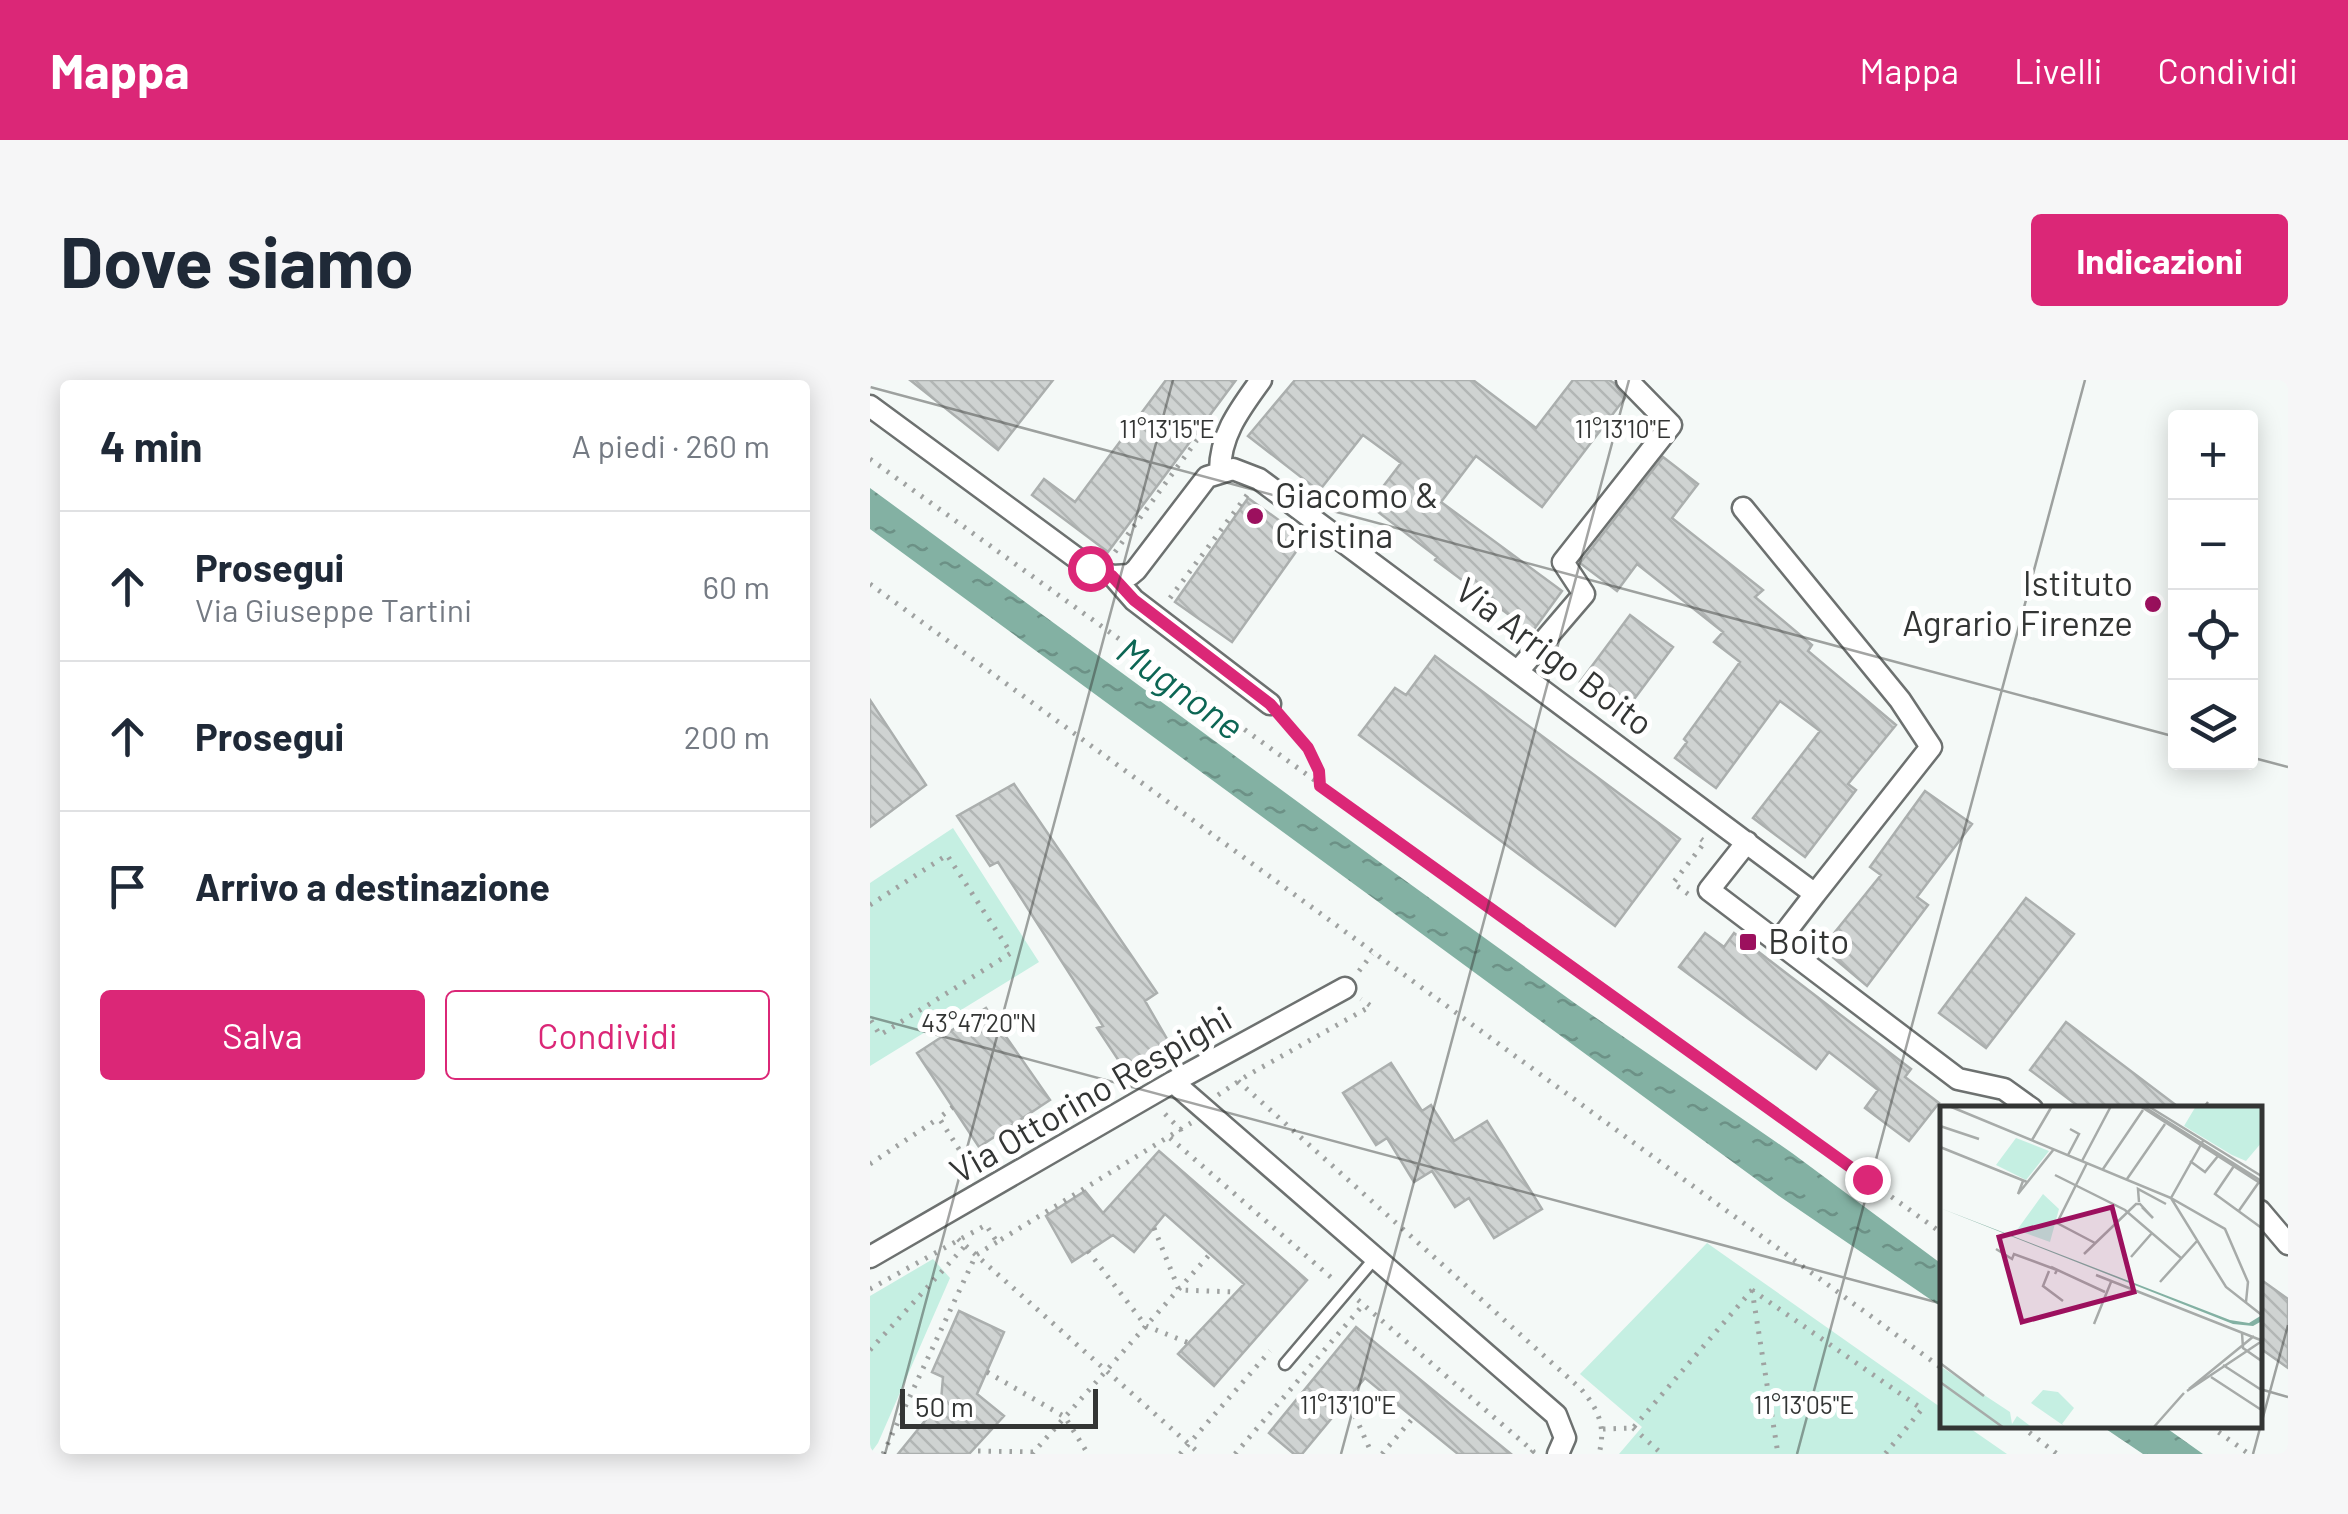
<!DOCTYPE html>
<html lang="it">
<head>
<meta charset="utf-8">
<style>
	body { margin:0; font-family:Barlow,sans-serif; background:#f6f6f7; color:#1f2937 }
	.controls { position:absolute; right:30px; top:30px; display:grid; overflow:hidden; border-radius:10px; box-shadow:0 5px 25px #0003 }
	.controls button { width:90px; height:90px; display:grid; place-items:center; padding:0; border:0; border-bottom:2px solid #e0e1e3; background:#fff; color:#1f2937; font:50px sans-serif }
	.scale { position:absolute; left:30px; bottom:25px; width:198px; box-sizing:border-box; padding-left:10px; border:5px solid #333534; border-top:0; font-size:28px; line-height:35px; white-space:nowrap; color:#333534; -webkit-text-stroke:8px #fff; paint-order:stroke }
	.stop { position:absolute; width:30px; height:30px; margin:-22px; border:8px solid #db2777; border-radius:50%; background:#fff }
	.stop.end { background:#db2777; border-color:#fff; box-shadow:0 2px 10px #0008 }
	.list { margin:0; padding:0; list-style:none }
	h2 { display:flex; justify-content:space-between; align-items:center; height:130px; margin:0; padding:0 40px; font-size:42px }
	h2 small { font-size:32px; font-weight:400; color:#747a83 }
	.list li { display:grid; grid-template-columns:65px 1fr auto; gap:30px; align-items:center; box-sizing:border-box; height:150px; padding:0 40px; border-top:2px solid #e0e1e3 }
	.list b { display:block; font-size:38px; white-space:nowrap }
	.list p { margin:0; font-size:32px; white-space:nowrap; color:#747a83 }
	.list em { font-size:32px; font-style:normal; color:#747a83 }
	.actions { display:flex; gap:20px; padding:30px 40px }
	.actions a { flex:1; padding:22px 0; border:2px solid #db2777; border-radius:10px; text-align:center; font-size:35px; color:#db2777 }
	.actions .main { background:#db2777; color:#fff }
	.icon { flex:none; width:55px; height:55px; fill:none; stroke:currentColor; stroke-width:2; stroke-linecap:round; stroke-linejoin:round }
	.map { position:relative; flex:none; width:1418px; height:1074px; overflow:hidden; border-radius:10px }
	header { display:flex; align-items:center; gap:60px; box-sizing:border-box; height:140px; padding:0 50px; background:#db2777; color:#fff }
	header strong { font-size:48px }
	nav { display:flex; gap:55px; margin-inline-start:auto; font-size:35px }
	.intro { display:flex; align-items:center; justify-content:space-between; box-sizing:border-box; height:240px; padding:0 60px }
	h1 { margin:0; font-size:70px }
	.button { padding:25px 45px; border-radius:10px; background:#db2777; color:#fff; font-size:35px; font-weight:700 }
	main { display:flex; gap:60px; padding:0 60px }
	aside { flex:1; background:#fff; border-radius:10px; box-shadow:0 5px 25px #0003 }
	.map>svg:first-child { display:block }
	.park { fill:#c5efe2 }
	.water { fill:url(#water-ripples) }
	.building { fill:url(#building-back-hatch); stroke:#abafae; stroke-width:2.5 }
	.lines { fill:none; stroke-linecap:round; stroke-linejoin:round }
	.lane-casing { stroke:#6d7170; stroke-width:15 }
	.street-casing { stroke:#6d7170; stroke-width:25 }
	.path { stroke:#9fa2a1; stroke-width:5; stroke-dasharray:2.5 8; stroke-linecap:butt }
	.lane { stroke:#fff; stroke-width:10 }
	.street { stroke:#fff; stroke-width:20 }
	.route { stroke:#db2777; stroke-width:12 }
	.ticks { fill:none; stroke:#333534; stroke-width:2.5; stroke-opacity:0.45 }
	.poi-dot { fill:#9c105e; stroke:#fff; stroke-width:4 }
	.labels { text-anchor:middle; stroke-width:10; stroke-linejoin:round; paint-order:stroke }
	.poi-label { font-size:35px; fill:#333534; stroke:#fff; text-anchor:start }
	.street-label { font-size:35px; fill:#333534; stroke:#fff }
	.water-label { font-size:38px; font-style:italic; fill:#0c6654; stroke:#fff }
	.inset-road { fill:none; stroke:#a7aba9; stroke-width:2.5 }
	.view { fill:#9c105e; fill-opacity:0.15; stroke:#9c105e; stroke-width:5 }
	.inset-edge { fill:none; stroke:#333534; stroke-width:5 }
	.ticks-label { font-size:25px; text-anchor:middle; fill:#333534; stroke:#fff; stroke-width:10; stroke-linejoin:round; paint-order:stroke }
</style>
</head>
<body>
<header>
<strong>Mappa</strong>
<nav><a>Mappa</a><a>Livelli</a><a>Condividi</a></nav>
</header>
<div class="intro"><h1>Dove siamo</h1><a class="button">Indicazioni</a></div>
<main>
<aside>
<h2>4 min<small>A piedi · 260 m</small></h2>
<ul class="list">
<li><svg class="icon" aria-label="ahead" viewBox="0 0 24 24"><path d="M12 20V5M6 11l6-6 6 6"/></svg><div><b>Prosegui</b><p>Via Giuseppe Tartini</p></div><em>60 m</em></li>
<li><svg class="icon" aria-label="ahead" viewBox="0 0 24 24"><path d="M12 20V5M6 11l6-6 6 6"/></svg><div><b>Prosegui</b></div><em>200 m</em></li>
<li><svg class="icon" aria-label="arrive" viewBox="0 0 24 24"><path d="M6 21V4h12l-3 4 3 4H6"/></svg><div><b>Arrivo a destinazione</b></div></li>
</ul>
<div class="actions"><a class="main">Salva</a><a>Condividi</a></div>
</aside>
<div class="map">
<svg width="1418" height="1074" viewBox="0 0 1418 1074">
	<defs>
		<pattern id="water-ripples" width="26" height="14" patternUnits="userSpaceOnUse" patternTransform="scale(2.5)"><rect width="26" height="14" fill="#83b1a3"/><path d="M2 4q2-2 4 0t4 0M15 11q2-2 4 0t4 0" fill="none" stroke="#6c9186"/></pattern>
		<pattern id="building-back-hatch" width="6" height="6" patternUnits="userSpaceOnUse" patternTransform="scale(2.5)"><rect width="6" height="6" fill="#cfd3d2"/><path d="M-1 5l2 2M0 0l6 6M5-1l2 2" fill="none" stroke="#b2b6b5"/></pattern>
	</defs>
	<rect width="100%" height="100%" fill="#f4f9f7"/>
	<!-- park -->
	<path class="park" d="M83,448L169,582L0,686V503Z
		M837,863L1073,1029V1046L1098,1047L1137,1074H749L772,1047L710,994Z
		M63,879L80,898L8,1063L0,1074V916Z"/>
	<!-- water -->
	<path class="water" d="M0,108L511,483L706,624L922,773L1073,885V928L909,816L0,149Z
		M1233,1047H1295L1333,1074H1273Z"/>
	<!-- building -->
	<path class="building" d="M40,0H183L128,70Z
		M296,0H366L238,172L162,115L174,99L205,122Z
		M425,0H603L666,48L703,0H739L744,3L755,18L672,127L606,76L571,122L692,211L662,252L565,180L567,177L499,125L531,83L493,55L449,111L378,56Z
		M793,77L828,104L802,138L893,210L885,217L942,265L938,271L1026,345L978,404L986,410L935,477L883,438L950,351L910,321L846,408L805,378L817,362L814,359L870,282L844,262L853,252L767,184L747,211L710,183Z
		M378,118L435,159L362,262L305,222Z
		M760,235L803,267L753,334L710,302Z
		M565,276L810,459L745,546L489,355L525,308L536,315Z
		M0,320L56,405L0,447Z
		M144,404L287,613L275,621L300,664L257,693L227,648L233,646L128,482L120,486L87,436Z
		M1055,411L1102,444L1047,517L1058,525L997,606L952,568L1011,495L1000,487Z
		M1156,518L1204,554L1116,668L1069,633Z
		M835,553L854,567L864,553L1041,689L1035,697L1069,723L1039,761L995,728L1008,710L959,672L946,689L809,587Z
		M116,628L180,720L109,767L47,673Z
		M1196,642L1311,729H1212L1160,690Z
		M521,683L552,731L561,725L584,761L617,741L672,829L624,858L599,818L585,827L562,791L544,802L517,758L506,765L473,713Z
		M289,771L437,900L344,1006L308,974L374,904L295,834L264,872L243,855L202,882L176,836L215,811L233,833Z
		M1390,899L1418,919V988L1390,968Z
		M89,931L134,952L107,1014L134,1036L99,1074H28L71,1021L73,997L62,992Z
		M486,947L641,1074H588L495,998L432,1074H424L399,1053Z"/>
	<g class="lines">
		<!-- lane casing -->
		<g class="lane-casing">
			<path id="lane" d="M415,984L505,878"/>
		</g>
		<!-- street casing -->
		<g class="street-casing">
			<path id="street" d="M0,26L220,188L243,196L264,220L400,324
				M350,91C350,54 371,28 391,0
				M873,128L1030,320L1061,367L945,514
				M243,196L260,195L266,190L337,97L363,89L389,99L945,514L908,562
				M648,291L714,214L693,182L801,45L757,0
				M877,462L839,510L1088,699L1134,709L1162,729
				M303,702L686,1035L695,1058L688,1074
				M1390,831L1418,864
				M0,877L303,702L475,608"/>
		</g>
		<!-- path -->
		<path class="path" d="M0,79L1073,854
			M245,172L330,56
			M0,204L1073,989
			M300,218L377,115
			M416,340C432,359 448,378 450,404
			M818,514L803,503L835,462L831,459
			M0,525L77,475L141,573L10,655L0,639
			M489,591L502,574
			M368,701L711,1009C729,1030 736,1047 729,1074
			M348,715L378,695L501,626L491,619
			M83,727L69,738L103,791
			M1329,729L1334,722L1343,729
			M295,734L312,751
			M300,758L464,900
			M0,784L69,738
			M284,848L309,910L366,912
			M88,859L330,1074
			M218,871L276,946L319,963
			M0,909L116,845L127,862L321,743
			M882,910L1052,1029L1015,1074
			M882,910L908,1074
			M488,920L663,1071L660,1074
			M0,970L94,867
			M117,992L195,1037L218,1074
			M485,1036L502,1074
			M1151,1046L1187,1074
			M1340,1046L1379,1074
			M763,1048L792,1074
			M733,1049L763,1048L882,910
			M108,1071L164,1072
			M13,1074L106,875L127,862
			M162,1074L340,874
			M310,1074L400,971
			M365,1074L493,925
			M512,1074L543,1038"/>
		<!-- lane -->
		<use href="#lane" class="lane"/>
		<!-- street -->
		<use href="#street" class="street"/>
	</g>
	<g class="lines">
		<!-- route -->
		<path class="route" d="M220,188L242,196L264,220L400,324L438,368L449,391L450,406L997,799"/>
	</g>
	<!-- ticks -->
	<path class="ticks" d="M0,7L1306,357M1380,377L1418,387M0,637L1073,924M1390,1009L1418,1017M15,1074L303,0M471,1074L759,0M927,1074L1215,0M1383,1074L1418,945"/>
	<!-- markers -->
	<g class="poi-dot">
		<circle cx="385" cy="136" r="10"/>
		<circle cx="1283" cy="224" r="10"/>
		<rect x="868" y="552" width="20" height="20" rx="5"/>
	</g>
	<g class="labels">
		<!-- poi labels -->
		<g class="poi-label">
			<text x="405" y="128">Giacomo &amp;<tspan x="405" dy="40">Cristina</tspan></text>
			<text x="1263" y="216" text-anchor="end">Istituto<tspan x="1263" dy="40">Agrario Firenze</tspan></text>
			<text x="898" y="574">Boito</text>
		</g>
		<!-- street labels -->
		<g class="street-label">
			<text transform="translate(684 277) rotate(37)" y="12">Via Arrigo Boito</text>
			<text transform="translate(221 715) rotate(-30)" y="12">Via Ottorino Respighi</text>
		</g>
		<!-- water labels -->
		<g class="water-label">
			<text transform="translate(310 309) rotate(36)" y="13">Mugnone</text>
		</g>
	</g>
	<!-- overview -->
	<g transform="translate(1070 726)">
		<rect width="322" height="322" fill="#f4f9f7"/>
		<path d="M256,0H322V36L306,55L292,49L244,20ZM76,32L109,45L86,74L56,59ZM103,88L119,103L110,136L77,124ZM0,260L70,306L72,318L77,310L93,322H0ZM103,284L118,286L134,302L122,318L127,322L91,297Z" fill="#c5efe2"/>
		<path d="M0,102L290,214L309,217L322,209V215L313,220L293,218Z" fill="#83b1a3"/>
		<path class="inset-road" d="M9,0L231,92L286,181L323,210M200,0L323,79M203,0L323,76M208,0L323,71M0,20L39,33M92,34L112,0M263,35L231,92L285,123L308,176L306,196M0,41L87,76M128,49L139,28L130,23M142,55L171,0M250,55L265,66L278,50M147,57L117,117L155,137M294,60L275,88L323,123M163,63L203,4M115,69L185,104L241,152M187,73L225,18M83,75L78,88L114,43M199,96L198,83L226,98M298,106L319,76M56,143L72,153L74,148L117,164L115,168M144,148L196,98H200L213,112L202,101M191,151L212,127M111,161L165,186M109,165L103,180L123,195M156,169L323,235M220,176L257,135M154,218L171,176M302,227L303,242L323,256M0,257L44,290M283,259L323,285M271,271L323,305M0,276L64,322M249,283L314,230M247,285L322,235M213,322L244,287"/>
		<path class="view" d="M172,101L194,186L82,216L59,131Z"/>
		<rect width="322" height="322" class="inset-edge"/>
	</g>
	<g class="ticks-label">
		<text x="297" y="58">11°13'15"E</text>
		<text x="753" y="58">11°13'10"E</text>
		<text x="109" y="652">43°47'20"N</text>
		<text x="478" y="1034">11°13'10"E</text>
		<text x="934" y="1034">11°13'05"E</text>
	</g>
</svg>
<div class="controls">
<button>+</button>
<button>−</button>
<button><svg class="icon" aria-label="locate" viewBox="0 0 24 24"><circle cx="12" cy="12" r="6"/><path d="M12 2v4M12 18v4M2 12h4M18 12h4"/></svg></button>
<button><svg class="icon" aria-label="layers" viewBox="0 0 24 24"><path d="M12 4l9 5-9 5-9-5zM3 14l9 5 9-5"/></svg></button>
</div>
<div class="scale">50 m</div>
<div class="stop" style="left:220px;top:188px"></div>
<div class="stop end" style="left:997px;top:799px"></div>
</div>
</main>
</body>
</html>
